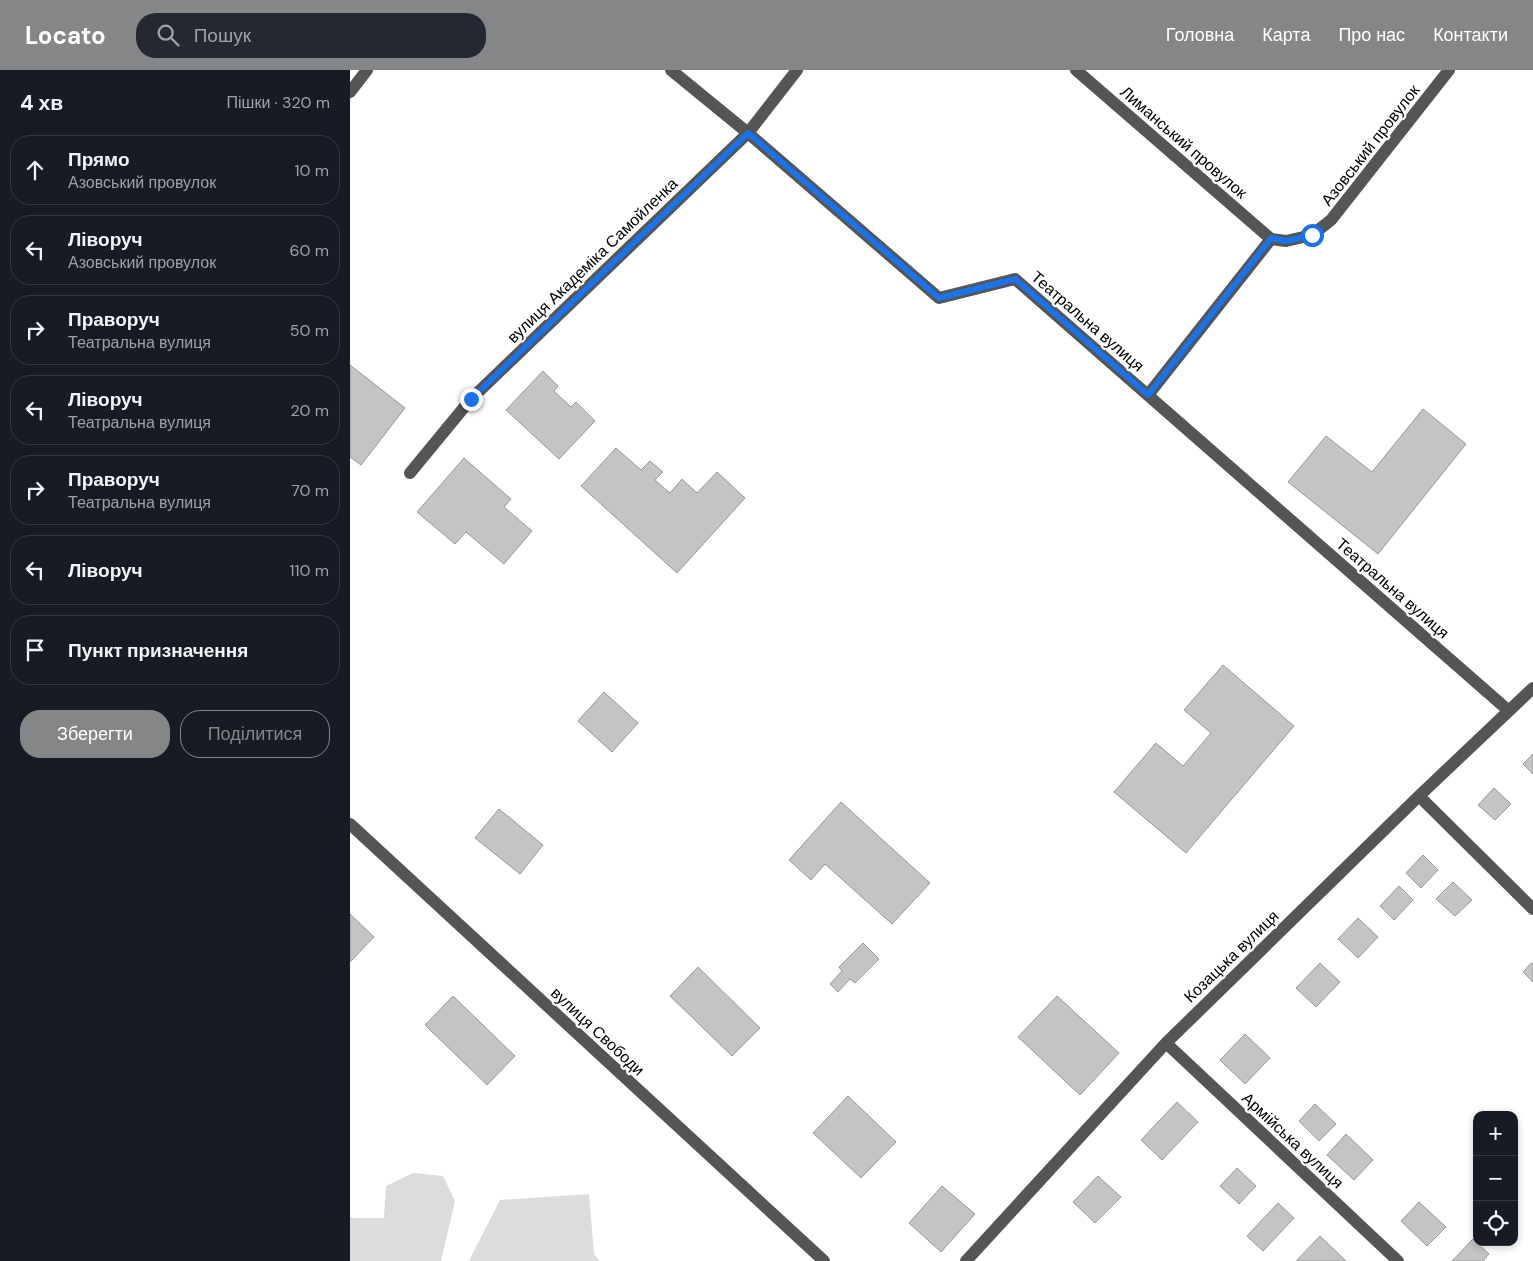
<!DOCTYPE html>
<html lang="uk">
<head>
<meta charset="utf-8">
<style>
	body { margin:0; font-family:"DM Sans",sans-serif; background:#242831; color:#f1f3f6 }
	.controls { position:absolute; right:15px; bottom:15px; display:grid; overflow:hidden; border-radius:10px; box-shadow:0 2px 8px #0003 }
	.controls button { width:45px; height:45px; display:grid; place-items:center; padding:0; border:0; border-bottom:1px solid #363941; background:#171b24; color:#f1f3f6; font:25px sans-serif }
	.stop { position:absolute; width:15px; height:15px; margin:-11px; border:4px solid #1a73e8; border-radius:50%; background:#fff }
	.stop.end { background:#1a73e8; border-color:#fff; box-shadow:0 1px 5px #0008 }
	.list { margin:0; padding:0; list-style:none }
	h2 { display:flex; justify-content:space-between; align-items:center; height:65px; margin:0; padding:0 20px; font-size:21px }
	h2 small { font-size:16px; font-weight:400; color:#9ea1a6 }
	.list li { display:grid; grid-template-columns:32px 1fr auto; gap:15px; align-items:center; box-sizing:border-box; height:70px; margin:0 10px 10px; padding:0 10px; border:1px solid #363941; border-radius:20px }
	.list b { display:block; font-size:19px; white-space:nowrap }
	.list p { margin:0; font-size:16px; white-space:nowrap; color:#9ea1a6 }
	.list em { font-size:16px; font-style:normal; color:#9ea1a6 }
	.actions { display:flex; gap:10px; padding:15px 20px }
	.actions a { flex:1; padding:11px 0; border:1px solid #858687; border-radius:20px; text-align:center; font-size:18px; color:#858687 }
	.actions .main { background:#858687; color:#fff }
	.icon { flex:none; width:28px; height:28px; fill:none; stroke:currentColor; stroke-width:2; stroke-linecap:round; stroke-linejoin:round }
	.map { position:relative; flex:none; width:1183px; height:1191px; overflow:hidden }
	header { display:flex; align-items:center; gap:30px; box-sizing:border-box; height:70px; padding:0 25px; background:#858687; color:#fff }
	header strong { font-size:24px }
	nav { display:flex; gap:28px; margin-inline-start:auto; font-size:18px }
	.search { width:350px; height:45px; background:#242831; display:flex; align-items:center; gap:12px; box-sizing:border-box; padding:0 18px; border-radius:20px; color:#9ea1a6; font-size:19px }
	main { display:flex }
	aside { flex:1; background:#171b24 }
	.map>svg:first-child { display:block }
	.green { fill:#dcdcdc }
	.building { fill:#c4c4c4; stroke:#999 }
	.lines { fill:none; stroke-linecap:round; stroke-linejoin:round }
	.minor { stroke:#555; stroke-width:12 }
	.route { stroke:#1a73e8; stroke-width:6 }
	.labels { text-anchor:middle; stroke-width:4.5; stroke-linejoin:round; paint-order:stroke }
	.street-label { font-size:16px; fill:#000; stroke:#fff }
</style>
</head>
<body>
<header>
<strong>Locato</strong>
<div class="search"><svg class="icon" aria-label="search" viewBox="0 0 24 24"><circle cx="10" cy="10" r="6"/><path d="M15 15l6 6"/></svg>Пошук</div>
<nav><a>Головна</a><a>Карта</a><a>Про нас</a><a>Контакти</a></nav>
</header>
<main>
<aside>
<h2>4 хв<small>Пішки · 320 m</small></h2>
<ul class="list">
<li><svg class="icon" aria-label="ahead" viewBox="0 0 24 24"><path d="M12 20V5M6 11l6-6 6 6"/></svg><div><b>Прямо</b><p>Азовський провулок</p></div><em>10 m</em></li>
<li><svg class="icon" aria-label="left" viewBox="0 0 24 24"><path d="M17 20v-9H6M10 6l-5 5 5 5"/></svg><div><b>Ліворуч</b><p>Азовський провулок</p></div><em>60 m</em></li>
<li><svg class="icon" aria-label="right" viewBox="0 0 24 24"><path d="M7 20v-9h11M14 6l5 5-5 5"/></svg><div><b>Праворуч</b><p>Театральна вулиця</p></div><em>50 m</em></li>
<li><svg class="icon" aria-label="left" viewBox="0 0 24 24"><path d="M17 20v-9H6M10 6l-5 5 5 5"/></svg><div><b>Ліворуч</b><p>Театральна вулиця</p></div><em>20 m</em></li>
<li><svg class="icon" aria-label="right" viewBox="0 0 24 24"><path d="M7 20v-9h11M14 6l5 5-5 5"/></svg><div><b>Праворуч</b><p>Театральна вулиця</p></div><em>70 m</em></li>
<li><svg class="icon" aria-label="left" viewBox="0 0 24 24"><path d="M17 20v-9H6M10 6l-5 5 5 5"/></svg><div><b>Ліворуч</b></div><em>110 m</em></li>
<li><svg class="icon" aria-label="arrive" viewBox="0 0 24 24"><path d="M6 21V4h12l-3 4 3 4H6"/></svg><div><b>Пункт призначення</b></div></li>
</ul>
<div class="actions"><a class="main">Зберегти</a><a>Поділитися</a></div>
</aside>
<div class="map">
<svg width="1183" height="1191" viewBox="0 0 1183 1191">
	<rect width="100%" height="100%" fill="#fff"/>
	<!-- green -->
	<path class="green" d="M63,1103L93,1106L105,1131L91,1191H0V1147L4,1148H34L36,1116Z
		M239,1124L244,1184L250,1191H119L150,1130Z"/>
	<!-- building -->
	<path class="building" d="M0,295L55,338L11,395L0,387Z
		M193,301L208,316L204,321L221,337L226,332L245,351L209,389L156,340Z
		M1073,339L1116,374L1028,484L938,412L976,366L1022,402Z
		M266,378L291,400L300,391L313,402L305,410L320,423L332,409L347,423L367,402L395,428L327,503L231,416Z
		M114,388L161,429L154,437L182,461L154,494L116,462L105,474L67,442Z
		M873,595L944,656L836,783L764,722L806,673L833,696L861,663L834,640Z
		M254,622L288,653L262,682L228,651Z
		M1183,684V704L1173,694Z
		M1144,718L1161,734L1145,750L1128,735Z
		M491,732L580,813L542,854L475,794L461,810L439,790Z
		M149,739L193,775L170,804L125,768Z
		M1073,785L1088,800L1071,818L1056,803Z
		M1103,812L1122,830L1105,846L1086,829Z
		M1049,816L1063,830L1044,850L1030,836Z
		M0,844L24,867L0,892Z
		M1008,848L1028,867L1008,888L988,869Z
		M513,873L529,889L505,913L500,909L488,922L480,914L492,901L489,897Z
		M970,893L990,912L966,937L946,918Z
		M1181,893L1183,894V912L1173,902Z
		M348,897L410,958L382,986L320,926Z
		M103,926L165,986L137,1015L75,955Z
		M707,926L769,983L730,1025L668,967Z
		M895,964L920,988L895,1014L870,990Z
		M498,1026L546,1072L511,1108L463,1063Z
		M827,1032L848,1052L812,1090L791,1070Z
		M965,1034L986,1054L969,1071L949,1051Z
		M996,1064L1023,1090L1004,1110L977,1085Z
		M887,1098L906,1116L889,1134L870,1116Z
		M748,1106L771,1127L745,1153L723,1132Z
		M592,1116L625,1144L591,1182L559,1153Z
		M1069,1132L1096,1157L1077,1176L1051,1151Z
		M928,1133L944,1148L913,1181L897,1166Z
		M970,1166L996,1191H946Z
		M1123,1169L1139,1184L1133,1191H1102Z"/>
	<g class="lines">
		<!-- minor -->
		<path class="minor" d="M321,0L398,63L589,228L665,209L1159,641
			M726,0L921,169
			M0,22L17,0
			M798,325L921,169L936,171L962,165L981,150L1099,0
			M60,403L121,329L398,63L447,0
			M1069,726L1183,839
			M0,754L474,1191
			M816,973L1048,1191
			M616,1191L816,973L1069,726L1183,618"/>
	</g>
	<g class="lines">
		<!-- route -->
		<path class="route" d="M121,329L398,63L589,228L665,209L798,325L921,168L936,171L962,165"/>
	</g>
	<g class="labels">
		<!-- street labels -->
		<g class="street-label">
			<text transform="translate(834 72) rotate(41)" y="6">Лиманський провулок</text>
			<text transform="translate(1020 75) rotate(-52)" y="6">Азовський провулок</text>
			<text transform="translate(242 190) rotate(-44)" y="6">вулиця Академіка Самойленка</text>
			<text transform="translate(738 251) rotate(41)" y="6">Театральна вулиця</text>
			<text transform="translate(1043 518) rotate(41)" y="6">Театральна вулиця</text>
			<text transform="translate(881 886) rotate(-44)" y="6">Козацька вулиця</text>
			<text transform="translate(248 961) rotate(43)" y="6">вулиця Свободи</text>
			<text transform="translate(943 1070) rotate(43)" y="6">Армійська вулиця</text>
		</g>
	</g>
</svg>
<div class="controls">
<button>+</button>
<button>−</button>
<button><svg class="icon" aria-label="locate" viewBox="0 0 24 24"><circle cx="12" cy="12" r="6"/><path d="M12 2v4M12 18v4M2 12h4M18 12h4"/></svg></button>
</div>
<div class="stop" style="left:962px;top:165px"></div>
<div class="stop end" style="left:121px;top:329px"></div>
</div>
</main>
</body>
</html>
